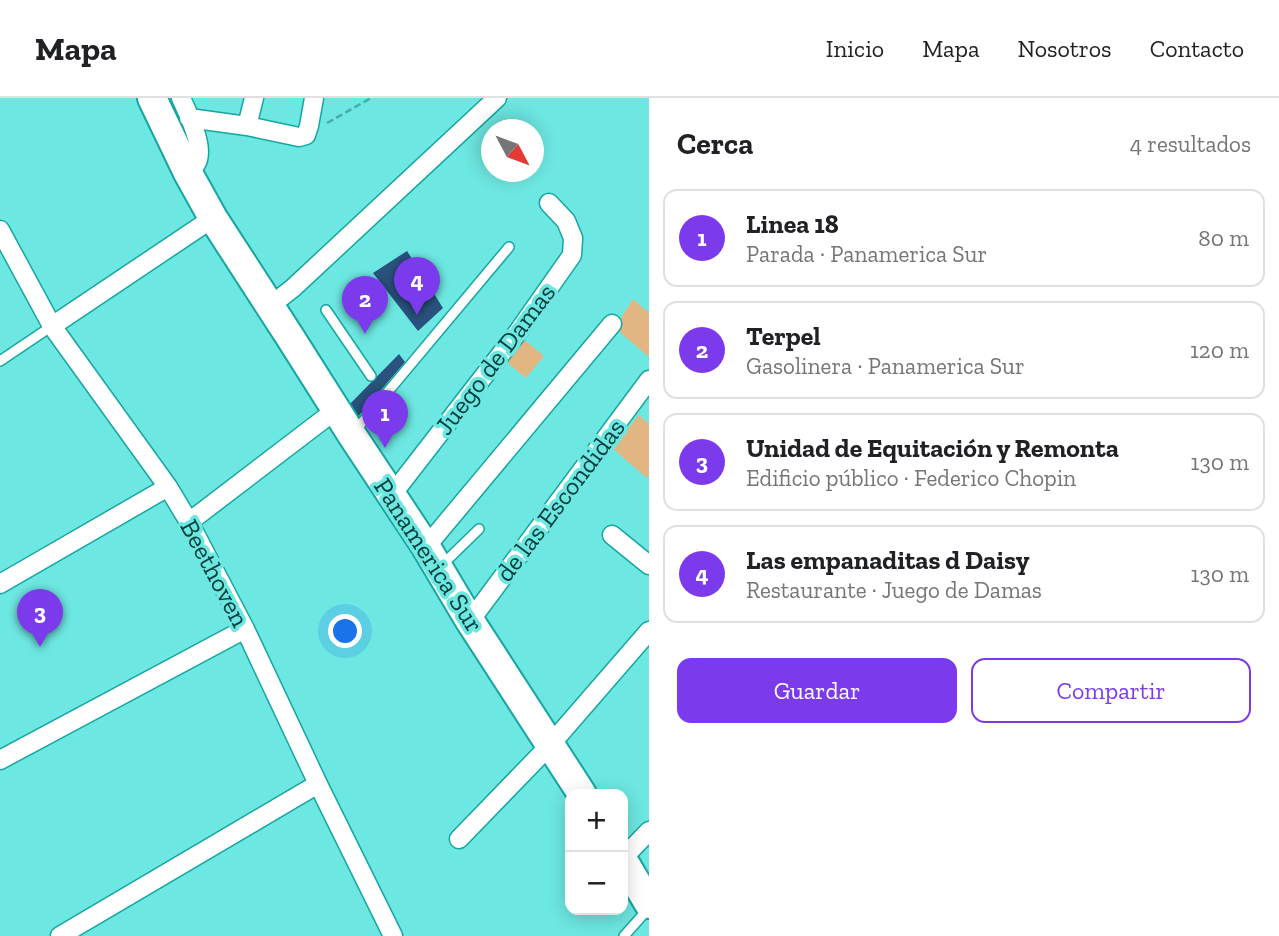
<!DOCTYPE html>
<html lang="es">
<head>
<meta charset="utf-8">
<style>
	body { margin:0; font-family:"Zilla Slab",serif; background:#f2f2f2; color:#202124 }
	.controls { position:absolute; right:21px; bottom:21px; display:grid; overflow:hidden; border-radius:14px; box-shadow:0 4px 18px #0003 }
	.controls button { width:63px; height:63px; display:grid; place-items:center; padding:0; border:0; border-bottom:2px solid #e0e0e0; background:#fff; color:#202124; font:35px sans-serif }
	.compass { position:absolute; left:481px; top:21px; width:63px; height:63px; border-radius:50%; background:#fff; box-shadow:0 4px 18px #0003; rotate:131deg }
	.you { position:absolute; left:346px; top:534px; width:24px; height:24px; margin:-18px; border:5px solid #fff; border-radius:50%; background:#1a73e8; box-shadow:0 0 0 10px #1a73e833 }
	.badge { display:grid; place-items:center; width:46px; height:46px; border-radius:50%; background:#7c3aed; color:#fff; font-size:23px; font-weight:700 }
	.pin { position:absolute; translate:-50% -58px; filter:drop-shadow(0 2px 4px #0008) }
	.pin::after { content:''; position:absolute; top:37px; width:24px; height:21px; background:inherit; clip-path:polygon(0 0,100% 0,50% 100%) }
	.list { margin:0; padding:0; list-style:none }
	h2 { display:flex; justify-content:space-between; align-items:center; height:91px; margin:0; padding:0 28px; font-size:30px }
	h2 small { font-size:23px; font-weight:400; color:#757577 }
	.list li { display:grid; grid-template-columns:46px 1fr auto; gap:21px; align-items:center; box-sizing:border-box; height:98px; margin:0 14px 14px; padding:0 14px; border:2px solid #e0e0e0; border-radius:14px }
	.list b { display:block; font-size:26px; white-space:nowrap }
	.list p { margin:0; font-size:23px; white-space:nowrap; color:#757577 }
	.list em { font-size:23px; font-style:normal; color:#757577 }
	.actions { display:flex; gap:14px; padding:21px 28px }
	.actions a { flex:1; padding:16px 0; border:2px solid #7c3aed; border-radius:14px; text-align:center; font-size:24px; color:#7c3aed }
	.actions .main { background:#7c3aed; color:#fff }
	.map { position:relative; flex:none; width:649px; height:838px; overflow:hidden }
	header { display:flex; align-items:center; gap:42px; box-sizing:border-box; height:98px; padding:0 35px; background:#fff; border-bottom:2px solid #e0e0e0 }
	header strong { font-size:33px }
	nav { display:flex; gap:38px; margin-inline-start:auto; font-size:24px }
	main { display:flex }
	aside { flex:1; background:#fff }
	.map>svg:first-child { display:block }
	.green { fill:#e1b682 }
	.building { fill:#29537e }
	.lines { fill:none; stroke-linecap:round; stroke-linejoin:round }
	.service-casing { stroke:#15a6a1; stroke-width:12 }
	.minor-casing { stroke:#15a6a1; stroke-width:21 }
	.trunk-casing { stroke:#15a6a1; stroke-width:32 }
	.path { stroke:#48aca8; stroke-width:2.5; stroke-dasharray:7 3.5; stroke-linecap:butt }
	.service { stroke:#fff; stroke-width:9 }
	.minor { stroke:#fff; stroke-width:18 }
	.trunk { stroke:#fff; stroke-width:28 }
	.labels { text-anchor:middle; stroke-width:7; stroke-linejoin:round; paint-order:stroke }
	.street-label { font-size:26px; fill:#023d3b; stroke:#6de7e1 }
</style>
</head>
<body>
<header>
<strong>Mapa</strong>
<nav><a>Inicio</a><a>Mapa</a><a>Nosotros</a><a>Contacto</a></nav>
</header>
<main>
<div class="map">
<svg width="649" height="838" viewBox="0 0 649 838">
	<rect width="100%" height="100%" fill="#6de7e1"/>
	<!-- green -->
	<path class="green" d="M633,201L649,215V259L615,230Z
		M521,239L544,258L526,280L503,261Z
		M639,317L649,326V377L647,380L612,350Z"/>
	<!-- building -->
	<path class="building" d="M407,153L443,210L418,233L373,175Z
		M399,256L405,264L357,320L348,308Z"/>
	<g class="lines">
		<!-- service casing -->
		<g class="service-casing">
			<path id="service" d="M326,212L371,278
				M0,263L52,228
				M355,333L509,149
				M442,467L479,431
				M624,838L648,811"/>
		</g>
		<!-- minor casing -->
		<g class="minor-casing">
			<path id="minor" d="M181,0C188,16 206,50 196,66C194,70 191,72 188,75
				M189,20L247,28L299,39L306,37L309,28L314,0
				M247,28L254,0
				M0,132L52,228L168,389L189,424L245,531L318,686L393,838
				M270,208L293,190L497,0
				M52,228L213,120
				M391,398L518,234L572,157L573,140L566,123L549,105
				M189,424L337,311
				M612,437L649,467
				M426,449L612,226
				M0,486L168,389
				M470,523L649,282
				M0,662L245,531
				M459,741L551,646L649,533
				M623,760L649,733
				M60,838L318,686"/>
		</g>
		<!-- trunk casing -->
		<g class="trunk-casing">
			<path id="trunk" d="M152,0L188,75L213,120L290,239L352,337L426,449L470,523L582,696
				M623,762L649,806"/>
		</g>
		<!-- path -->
		<path class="path" d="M327,25L371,0"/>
		<!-- service -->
		<use href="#service" class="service"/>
		<!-- minor -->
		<use href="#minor" class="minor"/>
		<!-- trunk -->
		<use href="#trunk" class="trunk"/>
	</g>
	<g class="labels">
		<!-- street labels -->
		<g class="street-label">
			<text transform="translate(495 261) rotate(-53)" y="9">Juego de Damas</text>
			<text transform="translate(560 402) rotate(-53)" y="9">de las Escondidas</text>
			<text transform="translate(429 457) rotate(57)" y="9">Panamerica Sur</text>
			<text transform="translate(215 475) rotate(62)" y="9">Beethoven</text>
		</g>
	</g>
</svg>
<div class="controls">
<button>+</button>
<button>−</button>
</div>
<svg class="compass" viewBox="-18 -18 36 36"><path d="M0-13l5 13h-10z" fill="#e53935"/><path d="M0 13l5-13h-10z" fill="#757577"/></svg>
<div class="you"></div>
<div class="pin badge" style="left:385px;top:350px">1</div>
<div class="pin badge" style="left:365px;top:236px">2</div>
<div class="pin badge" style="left:40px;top:549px">3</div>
<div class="pin badge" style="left:417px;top:217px">4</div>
</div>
<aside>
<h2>Cerca<small>4 resultados</small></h2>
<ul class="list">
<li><span class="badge">1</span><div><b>Linea 18</b><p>Parada · Panamerica Sur</p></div><em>80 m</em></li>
<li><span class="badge">2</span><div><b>Terpel</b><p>Gasolinera · Panamerica Sur</p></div><em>120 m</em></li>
<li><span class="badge">3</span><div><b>Unidad de Equitación y Remonta</b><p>Edificio público · Federico Chopin</p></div><em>130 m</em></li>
<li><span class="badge">4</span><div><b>Las empanaditas d Daisy</b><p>Restaurante · Juego de Damas</p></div><em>130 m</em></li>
</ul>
<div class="actions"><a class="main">Guardar</a><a>Compartir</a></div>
</aside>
</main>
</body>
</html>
